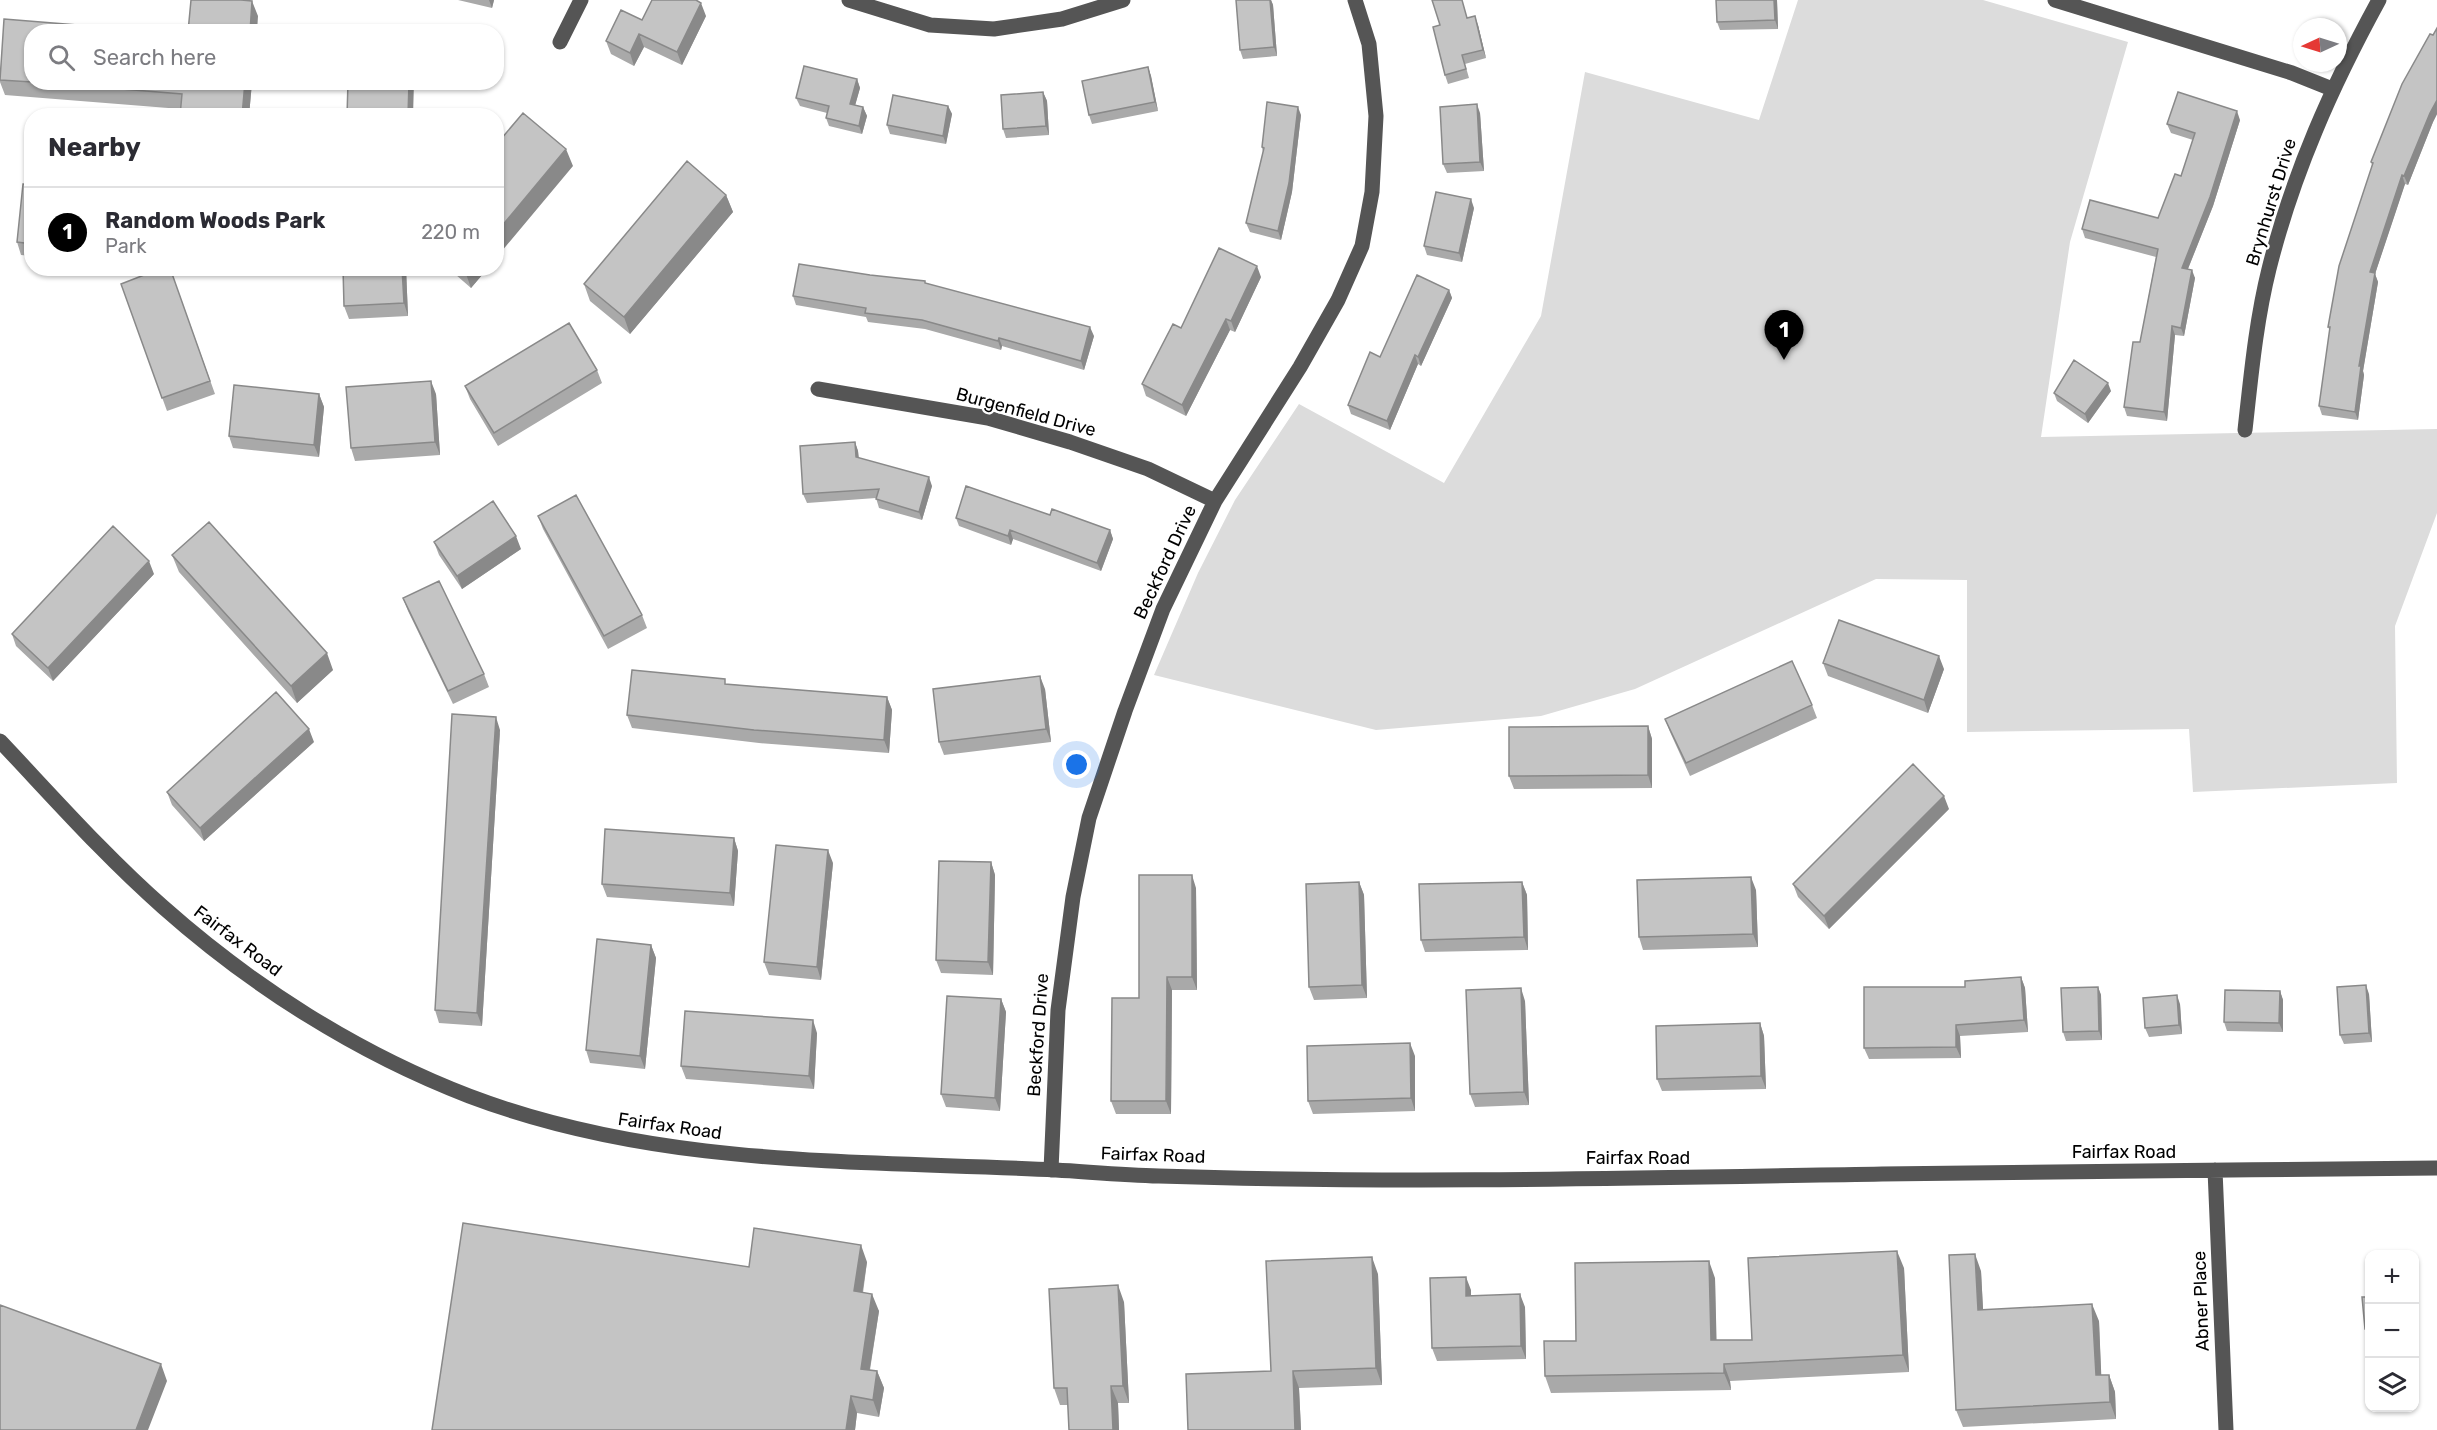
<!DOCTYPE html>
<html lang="en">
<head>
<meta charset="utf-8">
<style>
	body { margin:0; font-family:Rubik,sans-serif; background:#f7f7f7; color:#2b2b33 }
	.controls { position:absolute; right:18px; bottom:18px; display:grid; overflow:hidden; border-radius:12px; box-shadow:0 2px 4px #0004 }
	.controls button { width:54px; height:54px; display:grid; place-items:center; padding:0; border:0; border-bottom:2px solid #e1e1e2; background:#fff; color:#2b2b33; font:30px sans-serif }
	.compass { position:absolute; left:2293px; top:18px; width:54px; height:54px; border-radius:50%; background:#fff; box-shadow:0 2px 4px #0004; rotate:266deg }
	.you { position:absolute; left:1077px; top:765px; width:21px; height:21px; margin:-15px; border:4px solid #fff; border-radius:50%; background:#1a73e8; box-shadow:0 0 0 9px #1a73e833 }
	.badge { display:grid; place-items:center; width:39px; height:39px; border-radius:50%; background:#000; color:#fff; font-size:20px; font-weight:700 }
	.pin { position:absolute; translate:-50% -50px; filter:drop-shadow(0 2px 3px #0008) }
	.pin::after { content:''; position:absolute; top:32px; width:21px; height:18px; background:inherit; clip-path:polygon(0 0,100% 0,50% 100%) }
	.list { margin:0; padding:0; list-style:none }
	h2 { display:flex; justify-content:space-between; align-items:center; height:78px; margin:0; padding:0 24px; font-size:26px }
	h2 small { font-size:20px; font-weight:400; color:#7c7c81 }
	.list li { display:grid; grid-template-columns:39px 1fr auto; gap:18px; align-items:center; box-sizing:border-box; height:90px; padding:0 24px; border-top:2px solid #e1e1e2 }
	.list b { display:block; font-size:22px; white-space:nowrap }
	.list p { margin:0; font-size:20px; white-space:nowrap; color:#7c7c81 }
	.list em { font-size:20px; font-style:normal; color:#7c7c81 }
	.icon { flex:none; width:33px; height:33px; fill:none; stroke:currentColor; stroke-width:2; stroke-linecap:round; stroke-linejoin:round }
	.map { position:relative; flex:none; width:2437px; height:1430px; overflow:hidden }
	.search { position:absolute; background:#fff; box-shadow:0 2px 4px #0004; left:24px; top:24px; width:480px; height:66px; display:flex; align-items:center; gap:15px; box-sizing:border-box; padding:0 21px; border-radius:24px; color:#7c7c81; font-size:22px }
	.panel { position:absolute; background:#fff; box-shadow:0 2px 4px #0004; left:24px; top:108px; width:480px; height:168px; border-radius:24px }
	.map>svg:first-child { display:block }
	.green { fill:#dcdcdc }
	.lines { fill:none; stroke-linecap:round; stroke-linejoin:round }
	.minor { stroke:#555; stroke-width:15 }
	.wall { fill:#a9a9a9 }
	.shaded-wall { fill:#898989 }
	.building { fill:#c4c4c4; stroke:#898989; stroke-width:1.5 }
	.labels { text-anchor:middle; stroke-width:4.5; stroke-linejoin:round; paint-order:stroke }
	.street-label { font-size:18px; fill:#000; stroke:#fff }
</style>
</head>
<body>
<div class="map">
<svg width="2437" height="1430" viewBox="0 0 2437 1430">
	<rect width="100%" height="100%" fill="#fff"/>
	<!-- green -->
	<path class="green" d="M1798,0H1983L2128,42L2070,242L2041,437L2437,429V513L2395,626L2397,783L2193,792L2189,729L1967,732V580L1876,579L1635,689L1541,716L1376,730L1154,675L1198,573L1235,500L1299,404L1444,483L1541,316L1585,72L1759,120Z"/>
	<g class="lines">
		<!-- minor -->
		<path class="minor" d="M849,0L930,25L994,29L1062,19L1123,0
			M2055,0L2292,73L2332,89
			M560,42L581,0
			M818,389L988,418L1070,442L1148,469L1215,501
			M2245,430C2251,376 2256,321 2269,269C2293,173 2332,86 2379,0
			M0,741C53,797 105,856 163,907C252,986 357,1053 469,1096C659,1168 857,1160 1056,1170C1090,1172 1124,1175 1159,1176C1400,1184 1641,1178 1882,1174C2067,1171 2252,1170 2437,1168
			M1051,1170L1058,1010L1073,897L1089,818L1125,711L1163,609L1215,501L1300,367L1338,300L1362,246L1372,192L1376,116L1369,44L1355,0
			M2215,1170L2226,1430"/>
	</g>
	<!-- wall -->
	<path class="wall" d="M458,0H494L492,8Z
		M1236,0H1271L1273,5L1277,56L1243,59L1240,50Z
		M1777,0L1778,29L1720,30L1717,22Z
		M706,16L682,65L644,47L634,66L611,54L606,41L642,20Z
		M1468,18L1478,25L1486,58L1465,64L1469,78L1448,84L1445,75Z
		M2437,28V114L2433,122L2408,185L2405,184L2375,274L2378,282L2363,371L2364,375L2358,420L2322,415L2319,406L2330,331L2328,327L2372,165L2371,162Z
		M1148,67L1151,76L1158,111L1092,124L1089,115Z
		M0,71L252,82L249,116H180L181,109L5,95L0,82Z
		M857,79L860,88L855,105L863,107L867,116L862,134L829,126L826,118L827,113L800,106L796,98Z
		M1043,92L1047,101L1049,135L1006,138L1003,129Z
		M948,106L952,114L946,144L890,134L887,125Z
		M1480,113L1484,171L1447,173L1443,164Z
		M1301,115L1292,192L1281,240L1250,232L1246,223L1263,152L1262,147Z
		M2240,120L2213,206L2188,269L2195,278L2184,336L2175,335L2167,421L2127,416L2124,407L2140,342L2156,257L2085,238L2082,229L2158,218L2181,176L2193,140L2171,133L2167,124Z
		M32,185V256L21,255L17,242Z
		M726,195L733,212L630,334L590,301L584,284Z
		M1474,208L1462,262L1427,255L1424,246Z
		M170,268L215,394L167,411L121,284Z
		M343,268H406L408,316L349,319L344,306Z
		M448,268H488L471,288Z
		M870,275L926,283L1094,336L1084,370L1002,346L1001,350L925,329L868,322L866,317L796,305L793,296Z
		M1261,277L1235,332L1230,330L1186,416L1146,396L1142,384L1181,328Z
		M1449,290L1452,298L1421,366L1418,364L1390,430L1351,414L1348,405L1380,357Z
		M597,370L602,383L498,446L470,399L465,386Z
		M2111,391L2088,423L2057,401L2054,393Z
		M319,394L324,407L319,457L233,448L229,436Z
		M436,394L440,455L355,461L351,448Z
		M855,442L858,451L859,458L932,486L922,520L879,508L876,498L807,503L803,494Z
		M1050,515L1110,530L1113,539L1101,571L1013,539L1011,545L959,526L956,518Z
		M538,516L642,615L647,628L608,649L543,529Z
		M434,542L521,549L462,589L439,555Z
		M172,555L333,670L297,703L179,572Z
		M154,574L53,681L16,646L12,634Z
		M403,598L484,674L489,687L453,704L408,611Z
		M1823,663L1944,669L1928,713L1828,676Z
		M727,684L887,697L892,710L889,753L759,743L632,728L627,715Z
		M1045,689L1051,742L944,755L939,742Z
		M1812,705L1817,718L1690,776L1670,732L1665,719Z
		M1648,726L1652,739V788L1514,789L1509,776Z
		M500,730L482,1026L439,1023L435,1010Z
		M314,742L204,841L172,805L167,792Z
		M1949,809L1829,929L1798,897L1793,884Z
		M734,838L738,851L734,906L607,897L602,884Z
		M991,862L995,875L993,975L941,973L936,960Z
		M833,863L821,980L769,975L764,962Z
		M1359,882L1364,895L1367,998L1314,1000L1309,987Z
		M1522,882L1527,895L1528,950L1425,952L1421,940Z
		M1196,888L1197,990H1172L1171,1114H1116L1111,1101L1139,998Z
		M1756,890L1758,947L1643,950L1639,937Z
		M651,945L656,958L645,1069L590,1063L586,1050Z
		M2021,977L2025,988L2028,1032L1960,1036L1961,1058L1869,1059L1864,1048Z
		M2098,987L2101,995L2102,1040L2066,1041L2063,1032Z
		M2280,991L2283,1000V1032L2227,1031L2224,1022Z
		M2369,994L2372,1042L2344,1044L2340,1035Z
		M1001,999L1006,1012L1000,1111L946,1107L941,1094Z
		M1525,1001L1529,1105L1475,1107L1470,1094Z
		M2180,1004L2182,1034L2149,1037L2145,1028Z
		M1760,1023L1764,1036L1766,1089L1662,1091L1657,1079Z
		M817,1033L814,1089L686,1079L681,1066Z
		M1415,1056V1111L1313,1114L1308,1101Z
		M867,1262L863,1293L879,1311L870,1370L877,1371L884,1388L879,1417L857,1413L855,1430H432L749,1267Z
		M1904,1268L1909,1372L1730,1381L1731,1390L1551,1393L1545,1376L1715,1278L1716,1340H1752Z
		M1981,1271L1983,1310L2099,1321L2101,1375H2109L2115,1392L2116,1419L1963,1427L1956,1410Z
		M1378,1274L1382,1385L1299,1388L1301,1430H1188L1271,1371Z
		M1471,1290V1295L1525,1307L1526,1359L1437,1361L1432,1348Z
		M2370,1297V1338H2368L2365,1329Z
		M1124,1302L1129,1403H1118L1119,1430H1069L1068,1405H1060L1054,1388Z"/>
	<!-- shaded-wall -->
	<path class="shaded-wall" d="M489,0H494L492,8Z
		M1270,0H1271L1273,5L1277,56L1274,47Z
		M1774,0H1777L1778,29L1775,20Z
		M252,1L258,16L257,32H250Z
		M701,3L706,16L682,65L677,52Z
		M1475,16L1478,25L1486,58L1483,50Z
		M639,34L644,47L634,66L630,53Z
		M1148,67L1151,76L1158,111L1155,102Z
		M857,79L860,88L853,113L850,104Z
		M245,82H252L249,116H242Z
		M409,82H414L413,116H408Z
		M1043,92L1047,101L1049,135L1046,126Z
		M2437,100V114L2433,122L2408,185L2404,176L2430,113Z
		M1477,104L1480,113L1484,171L1480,162Z
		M948,106L952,114L946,144L943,136Z
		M863,107L867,116L862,134L859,126Z
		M1298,107L1301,115L1292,192L1281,240L1278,231Z
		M2237,111L2240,120L2213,206L2185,276L2182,268Z
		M566,149L573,166L496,258V233Z
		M2402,175L2405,184L2375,274L2378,282L2363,371L2364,375L2358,420L2355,412L2359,366L2370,272Z
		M726,195L733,212L630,334L624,317Z
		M1471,199L1474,208L1462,262L1459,253Z
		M1257,266L1261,277L1235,332L1231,321Z
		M402,268H406L408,316L404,303Z
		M467,268H488L471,288L465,271Z
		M2192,270L2195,278L2184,336L2181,328Z
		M1449,290L1452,298L1421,366L1418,357Z
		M1226,319L1230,330L1186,416L1182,405Z
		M2172,326L2175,335L2167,421L2164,412Z
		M1090,327L1094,336L1084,370L1081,361Z
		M999,338L1002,346L1001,350L998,341Z
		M1415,355L1418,364L1390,430L1387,421Z
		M431,381L436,394L440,455L435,442Z
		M2108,383L2111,391L2088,423L2085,414Z
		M319,394L324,407L319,457L314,445Z
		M855,442L858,451L859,466L856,457Z
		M929,477L932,486L922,520L919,512Z
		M1010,530L1013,539L1011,545L1008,536Z
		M1110,530L1113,539L1101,571L1097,563Z
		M516,536L521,549L462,589L457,576Z
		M149,561L154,574L53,681L48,668Z
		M327,653L333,670L297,703L291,686Z
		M1939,656L1944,669L1928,713L1924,700Z
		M1040,676L1045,689L1051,742L1046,729Z
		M887,697L892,710L889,753L884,740Z
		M496,717L500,730L482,1026L477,1013Z
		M1648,726L1652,739V788L1648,775Z
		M309,729L314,742L204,841L200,828Z
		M1944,796L1949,809L1829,929L1824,916Z
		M734,838L738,851L734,906L730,893Z
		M828,850L833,863L821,980L817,967Z
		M991,862L995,875L993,975L988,962Z
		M1192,875L1196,888L1197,990L1192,977Z
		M1751,877L1756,890L1758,947L1753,934Z
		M1359,882L1364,895L1367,998L1362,985Z
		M1522,882L1527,895L1528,950L1524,937Z
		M651,945L656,958L645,1069L640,1056Z
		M1167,977L1172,990L1171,1114L1166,1101Z
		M2021,977L2025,988L2028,1032L2024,1020Z
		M2366,985L2369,994L2372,1042L2369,1033Z
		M2098,987L2101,995L2102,1040L2099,1031Z
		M1521,988L1525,1001L1529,1105L1524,1092Z
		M2280,991L2283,1000V1032L2279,1023Z
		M2177,995L2180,1004L2182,1034L2179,1025Z
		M1001,999L1006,1012L1000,1111L995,1098Z
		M813,1020L817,1033L814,1089L809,1076Z
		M1760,1023L1764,1036L1766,1089L1761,1076Z
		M1956,1025L1960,1036L1961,1058L1956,1047Z
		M1410,1043L1415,1056V1111L1411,1098Z
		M861,1245L867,1262L860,1308L854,1291Z
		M1897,1251L1904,1268L1909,1372L1903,1355Z
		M1975,1254L1981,1271L1984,1327L1978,1310Z
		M1372,1257L1378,1274L1382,1385L1376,1368Z
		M1709,1261L1715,1278L1717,1357L1711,1340Z
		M1466,1277L1471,1290V1309L1466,1296Z
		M1118,1285L1124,1302L1129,1403L1123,1386Z
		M872,1294L879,1311L867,1386L861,1369Z
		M1520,1294L1525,1307L1526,1359L1521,1346Z
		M2092,1304L2099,1321L2102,1392L2096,1375Z
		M161,1364L167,1381L148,1430H136Z
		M1724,1364L1730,1381L1731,1390L1724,1373Z
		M877,1371L884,1388L879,1417L873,1400Z
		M1293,1371L1299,1388L1301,1430H1295Z
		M2109,1375L2115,1392L2116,1419L2110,1402Z
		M1111,1386L1118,1403L1119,1430H1113Z
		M851,1396L857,1413L855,1430H846Z"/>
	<!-- building -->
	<path class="building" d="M191,0H241L252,1L250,32H188Z
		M652,0H696L701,3L677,52L639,34L630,53L606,41L621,10L642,20Z
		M1236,0H1270L1274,47L1240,50Z
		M1432,0H1462L1467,18L1475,16L1483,50L1462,55L1466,69L1445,75L1433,27L1440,25Z
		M1716,0H1774L1775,20L1717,22Z
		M4,19L164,32H32V82L0,80Z
		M2437,28V100L2430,113L2404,176L2402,175L2370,272L2375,273L2359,366H2361L2355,412L2319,406L2330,327H2328L2339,266L2373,163L2371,162L2402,84L2430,34L2433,35Z
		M804,66L857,79L850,104L863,107L859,126L826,118L829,106L796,98Z
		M1148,67L1155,102L1089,115L1082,81Z
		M36,82H245L242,116H180L182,94Z
		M348,82H409L408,116H347Z
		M1043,92L1046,126L1003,129L1001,95Z
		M2178,92L2237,111L2210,197L2182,268L2192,270L2181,328L2172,326L2164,412L2124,407L2133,342H2140L2158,249L2082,229L2090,200L2158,218L2175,174L2181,176L2195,133L2167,124Z
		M893,95L948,106L943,136L887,125Z
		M1267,102L1298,107L1289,183L1278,231L1246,223L1264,148L1262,147Z
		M1477,104L1480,162L1443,164L1440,107Z
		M523,113L566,149L496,233V145Z
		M687,161L726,195L624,317L584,284Z
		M23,184L32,185V244L17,242Z
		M1436,192L1471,199L1459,253L1424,246Z
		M1219,248L1257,266L1231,321L1226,319L1182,405L1142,384L1173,324L1181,328Z
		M799,264L870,275L925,281V283L1090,327L1081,361L999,338L998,341L922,320L865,313L866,308L793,296Z
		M162,268H170L210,381L162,398L121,284Z
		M343,268H402L404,303L344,306Z
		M1417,275L1449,290L1418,357L1415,355L1387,421L1348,405L1370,352L1380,357Z
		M569,323L597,370L494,433L465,386Z
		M2074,360L2108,383L2085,414L2054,393Z
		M431,381L435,442L351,448L346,387Z
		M234,385L319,394L314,445L229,436Z
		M855,442L856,457L929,477L919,512L876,499L879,489L803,494L800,446Z
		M966,486L1050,515L1052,509L1110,530L1097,563L1010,530L1008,536L956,518Z
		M576,495L642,615L604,636L538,516Z
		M493,501L516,536L457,576L434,542Z
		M209,522L327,653L291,686L172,555Z
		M113,526L149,561L48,668L12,634Z
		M439,581L484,674L448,691L403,598Z
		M1839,620L1939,656L1924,700L1823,663Z
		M1792,661L1812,705L1686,763L1665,719Z
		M632,670L725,679V684L887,697L884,740L754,730L627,715Z
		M1040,676L1046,729L939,742L933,689Z
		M276,692L309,729L200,828L167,792Z
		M452,714L496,717L477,1013L435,1010Z
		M1648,726V775L1509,776V727Z
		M1913,764L1944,796L1824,916L1793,884Z
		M605,829L734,838L730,893L602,884Z
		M776,845L828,850L817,967L764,962Z
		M939,861L991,862L988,962L936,960Z
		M1139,875H1192V977H1167L1166,1101H1111L1112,998H1139Z
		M1751,877L1753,934L1639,937L1637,880Z
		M1359,882L1362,985L1309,987L1306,884Z
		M1522,882L1524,937L1421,940L1419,884Z
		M597,939L651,945L640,1056L586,1050Z
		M2021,977L2024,1020L1956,1025V1047L1864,1048V987H1965V981Z
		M2366,985L2369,1033L2340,1035L2337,987Z
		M2098,987L2099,1031L2063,1032L2061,988Z
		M1521,988L1524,1092L1470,1094L1466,990Z
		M2225,990L2280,991L2279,1023L2224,1022Z
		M2177,995L2179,1025L2145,1028L2143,998Z
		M947,996L1001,999L995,1098L941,1094Z
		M685,1011L813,1020L809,1076L681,1066Z
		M1760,1023L1761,1076L1657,1079L1656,1026Z
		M1410,1043L1411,1098L1308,1101L1307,1046Z
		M463,1223L749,1267L754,1228L861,1245L854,1291L872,1294L861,1369L877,1371L873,1400L851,1396L846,1430H432Z
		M1897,1251L1903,1355L1724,1364V1373L1545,1376L1544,1341H1576L1575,1263L1709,1261L1711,1340H1752L1748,1258Z
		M1975,1254L1978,1310L2092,1304L2096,1375H2109L2110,1402L1956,1410L1949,1255Z
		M1372,1257L1376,1368L1293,1371L1295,1430H1188L1186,1374L1271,1371L1266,1261Z
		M1466,1277V1296L1520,1294L1521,1346L1432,1348L1430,1278Z
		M1118,1285L1123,1386H1111L1113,1430H1069L1067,1388H1054L1049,1289Z
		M2362,1297H2370V1329H2365Z
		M0,1305L161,1364L136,1430H0Z"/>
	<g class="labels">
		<!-- street labels -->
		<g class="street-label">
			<text transform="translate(2271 202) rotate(-73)" y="6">Brynhurst Drive</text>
			<text transform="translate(1026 412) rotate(15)" y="6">Burgenfield Drive</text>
			<text transform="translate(1165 562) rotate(-65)" y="6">Beckford Drive</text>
			<text transform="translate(238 941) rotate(37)" y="6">Fairfax Road</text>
			<text transform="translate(1038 1035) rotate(-86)" y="6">Beckford Drive</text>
			<text transform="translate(670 1126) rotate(8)" y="6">Fairfax Road</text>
			<text x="2124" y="1158">Fairfax Road</text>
			<text transform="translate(1153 1155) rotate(2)" y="6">Fairfax Road</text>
			<text x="1638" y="1164">Fairfax Road</text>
			<text transform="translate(2201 1301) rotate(-92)" y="6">Abner Place</text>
		</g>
	</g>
</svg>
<div class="controls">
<button>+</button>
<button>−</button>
<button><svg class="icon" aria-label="layers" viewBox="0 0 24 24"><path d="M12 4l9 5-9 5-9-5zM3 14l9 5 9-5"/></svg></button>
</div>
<svg class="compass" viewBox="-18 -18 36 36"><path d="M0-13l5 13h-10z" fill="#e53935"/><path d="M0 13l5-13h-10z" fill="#7c7c81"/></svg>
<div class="you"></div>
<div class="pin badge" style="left:1784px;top:360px">1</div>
<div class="search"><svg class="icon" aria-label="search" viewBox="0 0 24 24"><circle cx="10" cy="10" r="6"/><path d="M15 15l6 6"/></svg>Search here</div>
<section class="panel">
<h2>Nearby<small></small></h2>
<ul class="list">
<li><span class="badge">1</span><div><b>Random Woods Park</b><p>Park</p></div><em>220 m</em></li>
</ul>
</section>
</div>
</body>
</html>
